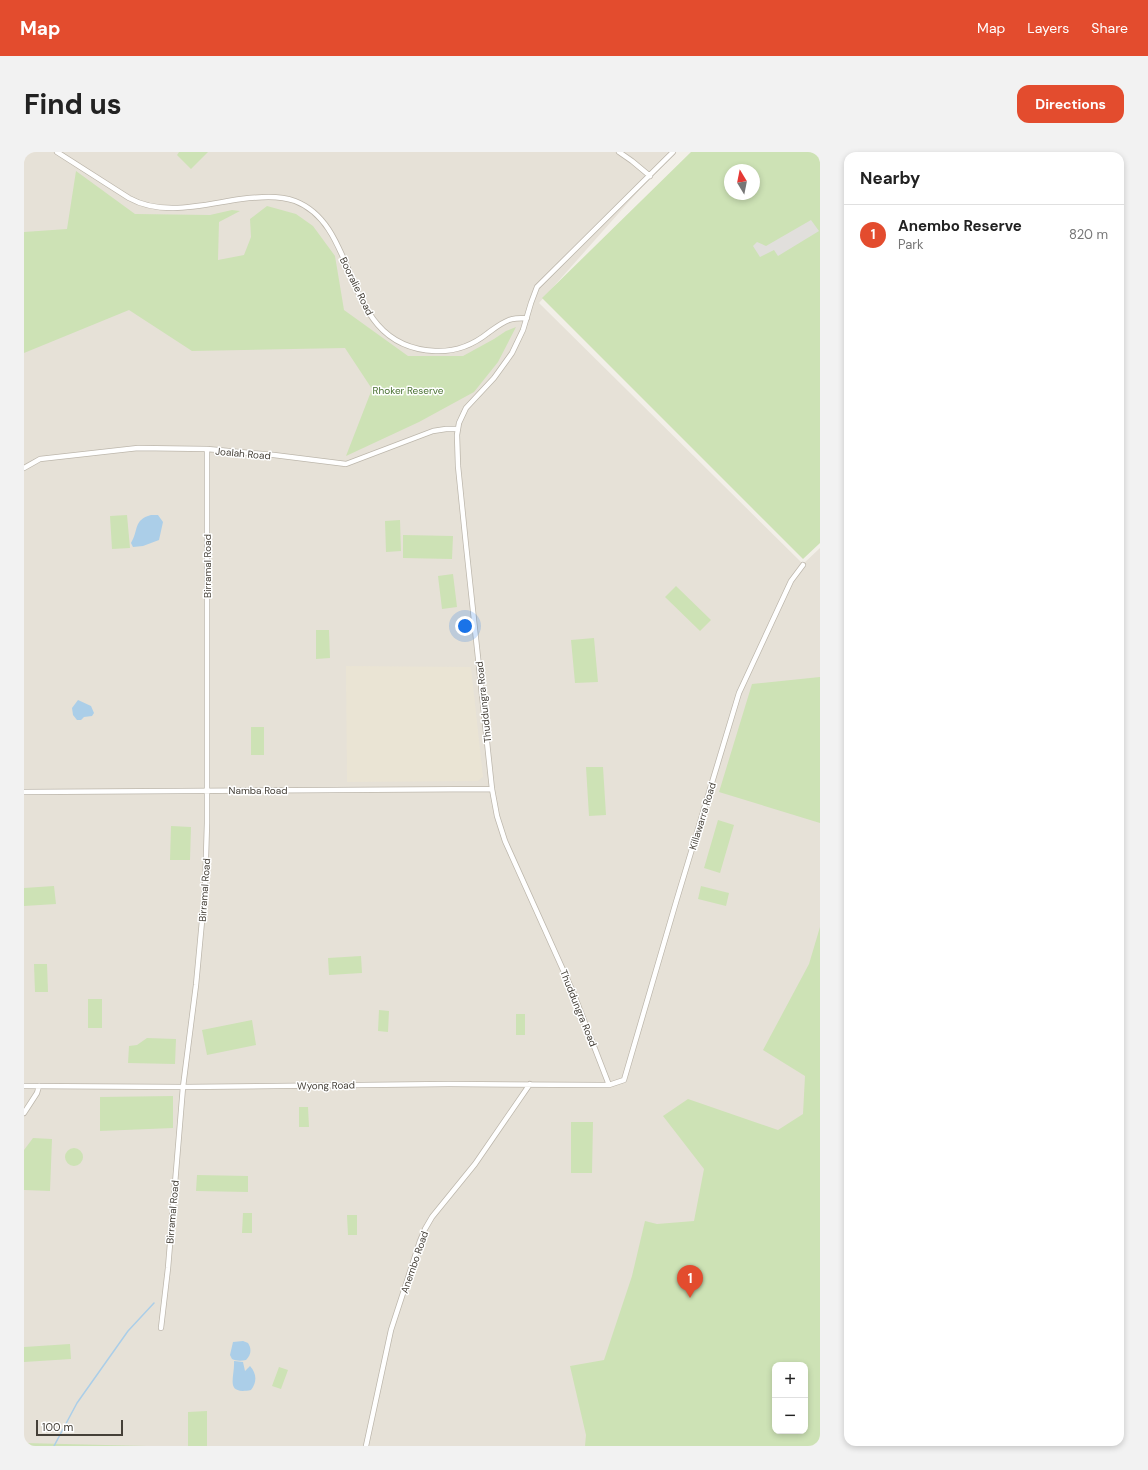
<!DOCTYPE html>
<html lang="en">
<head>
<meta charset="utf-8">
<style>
	body { margin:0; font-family:"DM Sans",sans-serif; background:#f2f2f2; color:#222 }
	.controls { position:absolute; right:12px; bottom:12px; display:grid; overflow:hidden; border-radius:8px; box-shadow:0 2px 6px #0003 }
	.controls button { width:36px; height:36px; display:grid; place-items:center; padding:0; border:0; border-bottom:1px solid #e0e0e0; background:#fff; color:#222; font:20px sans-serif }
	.compass { position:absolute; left:700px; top:12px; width:36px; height:36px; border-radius:50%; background:#fff; box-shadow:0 2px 6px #0003; rotate:350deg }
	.scale { position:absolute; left:12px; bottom:10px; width:87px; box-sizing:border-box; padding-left:4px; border:2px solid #454038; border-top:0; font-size:11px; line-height:14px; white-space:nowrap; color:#454038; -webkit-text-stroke:3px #fff; paint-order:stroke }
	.you { position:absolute; left:441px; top:474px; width:14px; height:14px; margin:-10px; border:3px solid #fff; border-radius:50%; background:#1a73e8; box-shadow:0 0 0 6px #1a73e833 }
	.badge { display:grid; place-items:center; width:26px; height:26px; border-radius:50%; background:#e34c2e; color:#fff; font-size:13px; font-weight:700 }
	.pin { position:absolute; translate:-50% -33px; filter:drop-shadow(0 1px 2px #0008) }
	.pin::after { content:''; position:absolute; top:21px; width:14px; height:12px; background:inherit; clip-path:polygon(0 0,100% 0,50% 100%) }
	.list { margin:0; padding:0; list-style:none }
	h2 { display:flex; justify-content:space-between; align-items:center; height:52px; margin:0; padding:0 16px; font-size:17px }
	h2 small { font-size:13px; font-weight:400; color:#767676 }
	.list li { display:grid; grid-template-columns:26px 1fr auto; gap:12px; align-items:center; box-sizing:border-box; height:60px; padding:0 16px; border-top:1px solid #e0e0e0 }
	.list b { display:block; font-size:15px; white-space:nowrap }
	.list p { margin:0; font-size:13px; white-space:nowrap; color:#767676 }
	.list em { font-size:13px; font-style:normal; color:#767676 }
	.map { position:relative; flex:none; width:796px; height:1294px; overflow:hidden; border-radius:12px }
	header { display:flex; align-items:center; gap:24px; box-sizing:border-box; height:56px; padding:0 20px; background:#e34c2e; color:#fff }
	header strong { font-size:19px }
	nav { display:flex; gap:22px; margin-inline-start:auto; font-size:14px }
	.intro { display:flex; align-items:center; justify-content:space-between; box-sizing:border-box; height:96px; padding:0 24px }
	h1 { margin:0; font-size:28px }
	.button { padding:10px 18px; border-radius:12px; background:#e34c2e; color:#fff; font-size:14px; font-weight:700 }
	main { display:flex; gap:24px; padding:0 24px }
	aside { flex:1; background:#fff; border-radius:12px; box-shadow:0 2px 6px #0003 }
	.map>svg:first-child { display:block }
	.residential { fill:#e6e1d7 }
	.education { fill:#eae4d4 }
	.green { fill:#cde2b5; fill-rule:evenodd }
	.parking { fill:#e1dfdc }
	.water { fill:#abcee8 }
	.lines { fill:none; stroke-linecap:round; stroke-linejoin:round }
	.stream { stroke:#abcee8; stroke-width:1.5 }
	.minor-casing { stroke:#bdb7ac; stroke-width:6 }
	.minor { stroke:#fff; stroke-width:4.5 }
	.labels { text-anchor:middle; stroke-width:3; stroke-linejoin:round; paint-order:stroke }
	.street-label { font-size:10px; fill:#454038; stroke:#fff }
	.park-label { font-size:10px; fill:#487031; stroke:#fff }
</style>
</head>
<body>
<header>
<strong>Map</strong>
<nav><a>Map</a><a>Layers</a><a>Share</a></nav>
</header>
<div class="intro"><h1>Find us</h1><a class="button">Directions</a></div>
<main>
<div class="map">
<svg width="796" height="1294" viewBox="0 0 796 1294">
	<rect width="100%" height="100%" fill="#f2efe8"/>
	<!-- residential -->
	<path class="residential" d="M0,0H649L515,151L779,412L796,396V939L566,1294H0Z"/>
	<!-- education -->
	<path class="education" d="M322,514L447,515L459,625L454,629L323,630Z"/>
	<!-- green -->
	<path class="green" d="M155,0H184L167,17L153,3Z
		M667,0H796V391L779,407L518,146ZM706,18H730V42H706Z
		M52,19L111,62L186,63L208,58L216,59L195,70L194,108L220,103L227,85L226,67L243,54L272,62L289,74L311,104L320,158L384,204H439L470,187L482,179L492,175L474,210L450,240L395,270L322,304L348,237L321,196L168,199L105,158L0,201V80L43,77Z
		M103,363L106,396L88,397L86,364Z
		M376,368L377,399L362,400L361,369Z
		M379,383L429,384L428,407L379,406Z
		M429,422L433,455L418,457L414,424Z
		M652,434L687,468L676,479L641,445Z
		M305,478L306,506L292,507V478Z
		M570,486L574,530L551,531L547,488Z
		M796,525V671L695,640L728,532Z
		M227,575H240V603H227Z
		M562,615H579L582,663L565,664Z
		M694,668L710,673L696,721L680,716Z
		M147,674L167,675L166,708H146Z
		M30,734L32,752L0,754V736Z
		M677,734L705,741L702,754L674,747Z
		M796,775V1294H561L562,1283L546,1214L580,1208L608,1124L621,1069L633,1072L670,1069L680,1017L639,964L664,947L754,978L779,962L781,924L739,898L785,812ZM751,1213H781V1279H751Z
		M337,804L338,821L305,823L304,806Z
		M10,812H23L24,840H11Z
		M64,847H78V876H64Z
		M355,858L365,859L364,880L354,879Z
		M492,862H501V883H492Z
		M228,868L232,893L183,903L178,878Z
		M123,886L152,887L151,912L104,911L105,894L113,893Z
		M149,944V976L76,979V945Z
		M275,955H284L285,975H275Z
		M547,970H569L568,1021H547Z
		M9,986L28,987L26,1039L0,1038V998Z
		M41 1005a9 9 0 1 1 18 0a9 9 0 1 1-18 0Z
		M173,1023L224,1024V1040L172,1039Z
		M219,1061H228V1081H218Z
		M323,1063H333V1083H324Z
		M46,1192L47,1207L0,1210V1195Z
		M255,1215L264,1218L257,1237L248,1234Z
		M183,1259V1294H164V1260Z
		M0,1291L123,1294H0Z"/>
	<!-- parking -->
	<path class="parking" d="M787,68L795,79L754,104L750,98L736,105L729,94L733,90L742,94Z"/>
	<!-- water -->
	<path class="water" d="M127,363H134L139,370L135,388L119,394L109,395L107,391C115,378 109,368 127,363Z
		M54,548L67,554L70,561L68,564L60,565L57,568H53L49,563L48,556Z
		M219,1189L224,1191C228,1197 227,1203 222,1208C217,1209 212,1209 208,1207L206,1203L209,1190Z
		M210,1209L219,1210L221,1219L226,1214C233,1222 233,1230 227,1238C200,1243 211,1226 210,1209Z"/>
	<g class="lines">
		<!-- stream -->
		<path class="stream" d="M30,1294L53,1251L104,1179L130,1151"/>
		<!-- minor casing -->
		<g class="minor-casing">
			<path id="minor" d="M33,0L105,46C139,65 181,52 217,47C235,45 254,43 271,49C339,75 315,195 411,199C431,200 449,193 464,181C471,176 477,171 485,168C490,166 497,166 503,166
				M595,0L608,9L626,24
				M0,316L16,307L114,296L183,297L250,303L322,312L409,279L422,277H433
				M0,640L468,637
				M585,933L549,840L481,689L473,664L468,637L442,393L434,314L433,283L435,271L442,256L470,226L488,201L499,178L507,151L513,135L649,0
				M0,934L159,935L425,932L577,933H585L600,928L652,750L715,541L767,429L779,413
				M0,961L13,941L15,934
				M137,1176L144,1116L159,935L172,833L181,737L183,671V297
				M342,1294L367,1178L396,1089L401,1077L408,1065L451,1012L506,932"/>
		</g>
		<!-- minor -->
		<use href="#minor" class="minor"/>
	</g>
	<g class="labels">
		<!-- street labels -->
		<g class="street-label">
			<text transform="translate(333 134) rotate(64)" y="4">Booralie Road</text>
			<text transform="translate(219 301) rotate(5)" y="4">Joalah Road</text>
			<text transform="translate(183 414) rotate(-90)" y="4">Birramal Road</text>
			<text transform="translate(459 550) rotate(-96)" y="4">Thuddungra Road</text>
			<text x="234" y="642">Namba Road</text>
			<text transform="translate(678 664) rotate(-73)" y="4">Killawarra Road</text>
			<text transform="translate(180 738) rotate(-86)" y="4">Birramal Road</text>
			<text transform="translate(555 856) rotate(68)" y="4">Thuddungra Road</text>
			<text transform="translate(302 933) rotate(-1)" y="4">Wyong Road</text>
			<text transform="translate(148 1060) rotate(-85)" y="4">Birramal Road</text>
			<text transform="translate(390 1110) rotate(-71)" y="4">Anembo Road</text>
		</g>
		<!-- park labels -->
		<g class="park-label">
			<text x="384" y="242">Rhoker Reserve</text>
		</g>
	</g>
</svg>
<div class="controls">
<button>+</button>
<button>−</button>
</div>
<svg class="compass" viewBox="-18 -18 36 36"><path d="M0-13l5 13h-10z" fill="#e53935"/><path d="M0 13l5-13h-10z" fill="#767676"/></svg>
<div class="scale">100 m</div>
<div class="you"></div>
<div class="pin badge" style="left:666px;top:1146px">1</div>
</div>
<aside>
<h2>Nearby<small></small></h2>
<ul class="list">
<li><span class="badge">1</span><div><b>Anembo Reserve</b><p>Park</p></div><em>820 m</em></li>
</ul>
</aside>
</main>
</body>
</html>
